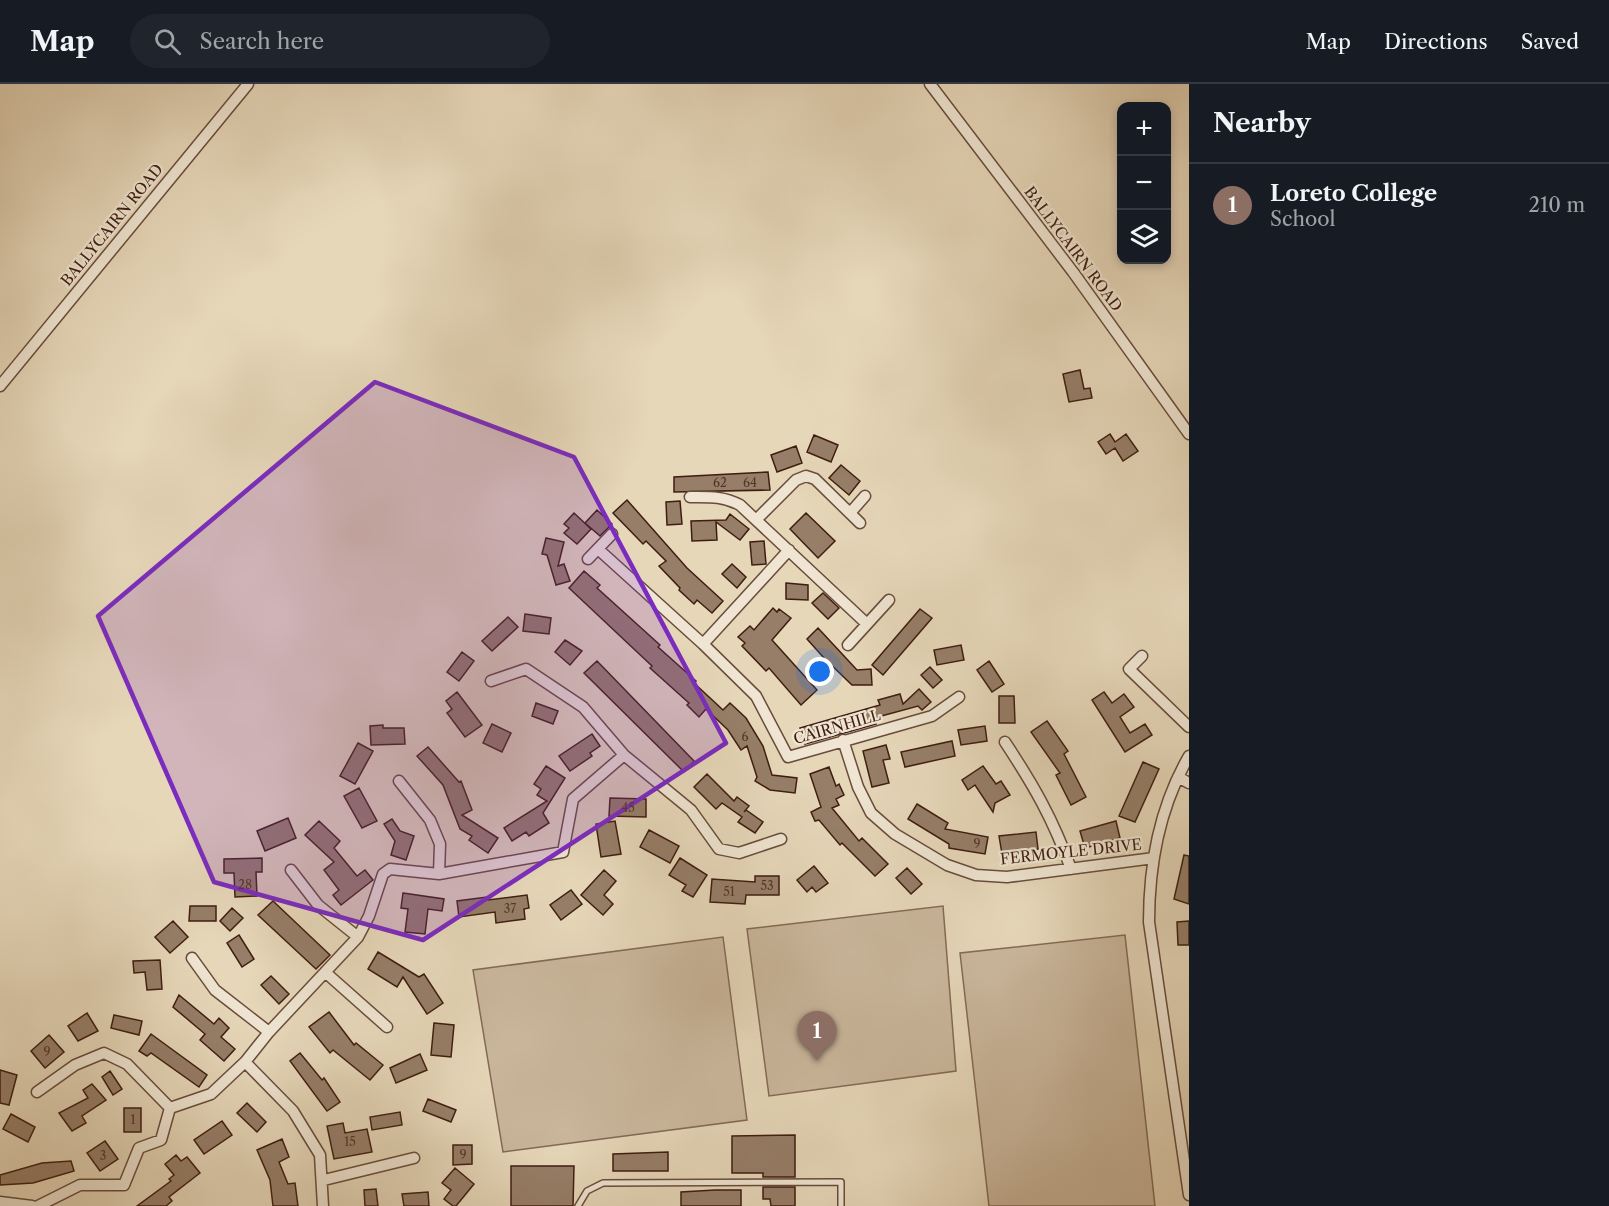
<!DOCTYPE html>
<html lang="en">
<head>
<meta charset="utf-8">
<style>
	body { margin:0; font-family:"Libre Caslon Text",serif; background:#20242c; color:#f1f3f6 }
	.controls { position:absolute; right:18px; top:18px; display:grid; overflow:hidden; border-radius:12px; box-shadow:0 3px 9px #0003 }
	.controls button { width:54px; height:54px; display:grid; place-items:center; padding:0; border:0; border-bottom:2px solid #363941; background:#171b24; color:#f1f3f6; font:30px sans-serif }
	.you { position:absolute; left:820px; top:588px; width:21px; height:21px; margin:-15px; border:4px solid #fff; border-radius:50%; background:#1a73e8; box-shadow:0 0 0 9px #1a73e833 }
	.badge { display:grid; place-items:center; width:39px; height:39px; border-radius:50%; background:#c59692; color:#fff; font-size:20px; font-weight:700 }
	.pin { position:absolute; translate:-50% -50px; filter:drop-shadow(0 2px 3px #0008) }
	.pin::after { content:''; position:absolute; top:32px; width:21px; height:18px; background:inherit; clip-path:polygon(0 0,100% 0,50% 100%) }
	.list { margin:0; padding:0; list-style:none }
	h2 { display:flex; justify-content:space-between; align-items:center; height:78px; margin:0; padding:0 24px; font-size:26px }
	h2 small { font-size:20px; font-weight:400; color:#9ea1a6 }
	.list li { display:grid; grid-template-columns:39px 1fr auto; gap:18px; align-items:center; box-sizing:border-box; height:84px; padding:0 24px; border-top:2px solid #363941 }
	.list b { display:block; font-size:22px; white-space:nowrap }
	.list p { margin:0; font-size:20px; white-space:nowrap; color:#9ea1a6 }
	.list em { font-size:20px; font-style:normal; color:#9ea1a6 }
	.icon { flex:none; width:33px; height:33px; fill:none; stroke:currentColor; stroke-width:2; stroke-linecap:round; stroke-linejoin:round }
	.map { position:relative; flex:none; width:1189px; height:1122px; overflow:hidden }
	header { display:flex; align-items:center; gap:36px; box-sizing:border-box; height:84px; padding:0 30px; background:#171b24; border-bottom:2px solid #363941 }
	header strong { font-size:28px }
	nav { display:flex; gap:33px; margin-inline-start:auto; font-size:21px }
	.search { width:420px; height:54px; background:#20242c; display:flex; align-items:center; gap:15px; box-sizing:border-box; padding:0 21px; border-radius:33px; color:#9ea1a6; font-size:22px }
	main { display:flex }
	aside { flex:1; background:#171b24 }
	.map>svg:first-child { display:block }
	.green { fill:#cab79c; stroke:#846a56; stroke-width:1.5 }
	.building { fill:#967e68; stroke:#3f1d11; stroke-width:1.5 }
	.lines { fill:none; stroke-linecap:round; stroke-linejoin:round }
	.lane-casing { stroke:#694c3b; stroke-width:8 }
	.street-casing { stroke:#694c3b; stroke-width:13 }
	.lane { stroke:#efe5d2; stroke-width:5 }
	.street { stroke:#efe5d2; stroke-width:10 }
	.marked { fill:#7b2cbf; fill-opacity:0.2; stroke:#7b2cbf; stroke-width:4.5; stroke-linejoin:round }
	.labels { text-anchor:middle; stroke-width:4.5; stroke-linejoin:round; paint-order:stroke }
	.number-label { font-size:12px; fill:#553527 }
	.street-label { font-size:15px; fill:#3f1d11; stroke:#efe5d2 }
</style>
</head>
<body>
<header>
<strong>Map</strong>
<div class="search"><svg class="icon" aria-label="search" viewBox="0 0 24 24"><circle cx="10" cy="10" r="6"/><path d="M15 15l6 6"/></svg>Search here</div>
<nav><a>Map</a><a>Directions</a><a>Saved</a></nav>
</header>
<main>
<div class="map">
<svg width="1189" height="1122" viewBox="0 0 1189 1122">
	<rect width="100%" height="100%" fill="#e6d7b9"/>
	<filter id="stains"><feTurbulence type="fractalNoise" baseFrequency=".00333" numOctaves="4"/><feColorMatrix values="0 0 0 0 .2 0 0 0 0 .09 0 0 0 0 .02 0 0 0 .5 -.17"/></filter>
	<radialGradient id="worn" r=".72"><stop offset=".6" stop-color="#630" stop-opacity="0"/><stop offset="1" stop-color="#630" stop-opacity=".3"/></radialGradient>
	<!-- green -->
	<path class="green" d="M943,822L956,987L769,1012L747,845Z
		M1125,851L1155,1122H989L960,869Z
		M723,853L747,1036L503,1068L473,886Z"/>
	<!-- building -->
	<path class="building" d="M1080,286L1084,305L1090,304L1092,314L1069,318L1063,290Z
		M1110,350L1115,358L1126,350L1138,367L1123,377L1115,364L1106,370L1098,358Z
		M814,351L838,361L831,378L807,368Z
		M796,362L802,379L777,388L771,371Z
		M841,381L860,397L849,411L829,394Z
		M768,388L770,406L674,408V393Z
		M627,416L687,484L723,517L712,529L697,516L694,520L679,506L680,504L659,482L666,477L646,457L643,460L613,429Z
		M680,417L682,440L667,441L666,418Z
		M597,426L612,440L600,452L585,439Z
		M574,429L591,445L577,460L564,449L569,444L564,440Z
		M806,429L835,457L818,474L790,445Z
		M730,430L749,445L740,456L716,438L717,456L692,457L691,437L726,436Z
		M546,454L564,458L558,482L564,480L570,497L556,501L547,471L542,470Z
		M764,457L766,480L752,481L750,458Z
		M732,480L746,493L737,504L722,490Z
		M584,487L600,501L597,504L660,561L658,563L696,597L694,599L723,626L730,619L746,634L763,662L772,691L797,694L795,709L770,706L755,697L757,693L747,662L741,666L728,646L706,625L699,633L687,621L689,619L650,584L652,582L569,504Z
		M786,499L808,501V516L786,515Z
		M823,509L839,524L828,535L812,519Z
		M773,524L777,528L779,525L791,534L772,556L817,606L801,621L769,584L766,587L742,562L745,559L738,553L750,542L754,546Z
		M920,525L932,534L883,591L872,581Z
		M525,530L551,534L549,550L523,547Z
		M508,533L518,543L492,567L482,557Z
		M818,544L857,586L871,585L872,601H852L824,574L807,555Z
		M565,556L582,567L570,581L555,568Z
		M961,561L964,576L937,581L934,566Z
		M462,568L474,577L459,597L447,588Z
		M597,577L694,677L684,688L584,589Z
		M989,577L1004,600L992,608L977,586Z
		M930,583L942,596L933,604L921,591Z
		M919,605L931,618L922,626L918,622L874,634L876,640L805,660L800,644L880,621L878,616L900,610L903,620Z
		M457,608L482,641L465,653L447,629L452,625L446,617Z
		M1104,608L1112,619L1124,610L1134,623L1120,633L1130,649L1145,640L1152,651L1125,668L1092,616Z
		M999,612H1014L1015,639H999Z
		M536,619L558,627L553,640L532,632Z
		M1047,637L1068,667L1064,670L1086,713L1071,721L1056,691L1060,689L1031,648Z
		M492,640L511,649L502,668L483,659Z
		M383,641V644H404L405,660L371,661L370,642Z
		M985,642L987,657L961,661L958,646Z
		M592,650L600,662L590,669L592,672L570,687L559,672Z
		M952,657L955,672L905,683L901,668Z
		M358,659L373,667L355,700L340,692Z
		M886,661L890,675L883,676L889,699L872,703L863,667Z
		M428,663L459,698L461,697L472,726L462,731L498,754L488,769L469,756L472,752L460,745L443,701L417,672Z
		M1143,678L1159,685L1135,738L1119,732Z
		M546,682L565,694L543,729L549,739L529,752L526,748L512,757L504,744L547,717L537,711L541,705L534,700Z
		M983,682L996,700L1001,697L1010,711L995,719L993,728L975,701L968,706L962,696Z
		M829,683L836,702L839,700L844,711L836,715L839,721L832,724L859,757L862,754L888,780L875,792L842,759L840,761L819,736L815,737L811,728L821,723L810,690Z
		M707,690L734,717L737,713L749,722L744,728L746,726L763,738L755,749L738,738L742,733L722,719L716,725L694,703Z
		M359,704L377,737L362,744L344,712Z
		M610,714L646,715V733L609,732Z
		M917,720L948,739L945,745L988,753L985,770L949,764V760L908,735Z
		M288,734L296,754L265,767L257,747Z
		M392,735L400,747L414,752L406,776L391,771L395,757L384,740Z
		M319,737L340,757L334,764L357,792L365,786L373,796L341,821L333,811L339,806L324,786L334,778L305,751Z
		M615,737L621,770L601,773L596,740Z
		M1116,737L1120,754L1085,764L1080,747Z
		M649,746L679,762L670,779L640,763Z
		M1036,748L1038,765L1002,770L999,752Z
		M1184,771L1189,772V820L1174,815Z
		M262,774V788H256L257,812L235,813L234,789H224V775Z
		M680,774L707,791L693,813L682,807L686,801L669,791Z
		M814,782L828,799L816,808L812,803L807,808L797,796Z
		M907,784L922,800L911,810L896,794Z
		M604,786L616,797L604,811L613,820L603,831L581,811Z
		M755,792H779V811H746L745,820L710,818L712,795L755,798Z
		M571,806L582,820L561,836L550,821Z
		M403,809L444,815L442,827L428,825L425,850L405,848L408,825L401,824Z
		M527,811L529,824L524,825L525,835L496,839L495,828L459,833L457,817L487,813L488,816Z
		M273,817L330,871L316,885L258,831Z
		M190,822H216V837H189Z
		M232,824L243,834L230,847L220,837Z
		M173,837L188,853L170,869L155,853Z
		M1189,837V861H1178L1177,838Z
		M239,851L254,875L242,883L227,859Z
		M378,868L419,893L424,890L443,919L427,930L403,893L397,903L368,885Z
		M160,876L162,905L147,906L145,888L134,889L133,877Z
		M271,892L289,910L279,920L261,901Z
		M179,911L214,940L219,934L229,944L221,953L235,965L224,977L200,956L205,950L173,923Z
		M329,928L354,961L356,959L383,981L370,996L333,966L330,969L309,943Z
		M87,929L98,947L78,957L68,942Z
		M114,931L142,937L139,951L111,944Z
		M434,939L454,941L451,973L431,971Z
		M151,950L207,991L199,1003L151,969L147,972L139,967Z
		M49,951L64,968L45,984L31,967Z
		M300,969L322,996L324,994L340,1018L327,1027L290,977Z
		M420,970L427,986L396,999L390,984Z
		M0,986L17,991L9,1021L0,1019Z
		M110,987L122,1005L113,1011L102,993Z
		M92,1000L106,1016L82,1032L86,1039L72,1047L59,1029L88,1014L83,1006Z
		M428,1015L456,1026L451,1038L423,1027Z
		M247,1019L266,1038L257,1048L237,1029Z
		M124,1024H141V1048H124Z
		M400,1028L402,1041L372,1046L370,1033Z
		M11,1030L35,1043L28,1058L3,1045Z
		M222,1037L232,1051L204,1070L194,1056Z
		M343,1039L345,1049L367,1045L372,1068L334,1075L327,1042Z
		M795,1051V1093H763V1089H732V1052Z
		M282,1055L289,1073L279,1078L288,1100L295,1099L298,1122H273L270,1096L257,1066Z
		M105,1057L118,1075L100,1087L87,1069Z
		M453,1061H472V1080L453,1081Z
		M668,1068V1087H613V1070Z
		M176,1071L181,1077L187,1073L200,1089L169,1113L172,1117L166,1122H137L171,1097L169,1095L174,1091L165,1080Z
		M71,1077L74,1087L33,1099L0,1101V1091L42,1079Z
		M511,1082H574L573,1122H511Z
		M455,1084L474,1100L456,1122H453L444,1115L451,1106L442,1099Z
		M763,1103H795V1122H771L770,1115H763Z
		M376,1105L378,1122H365L364,1106Z
		M715,1106H741V1122H681V1108Z
		M428,1108L429,1122H404L402,1110Z"/>
	<g class="lines">
		<!-- lane casing -->
		<g class="lane-casing">
			<path id="lane" d="M578,1122L587,1107L603,1099L841,1098V1122"/>
		</g>
		<!-- street casing -->
		<g class="street-casing">
			<path id="street" d="M930,0L1073,188L1189,350
				M0,302L248,0
				M690,413C709,413 723,412 740,421L867,540
				M850,429L865,412
				M757,435L796,396L806,392L815,395L860,439
				M598,465L703,560L756,612L788,673L932,632L959,613
				M588,475L612,450
				M703,560L789,466
				M848,561L889,516
				M1142,572L1129,585L1189,643
				M491,597L526,585L583,623L624,671
				M843,656L858,703L871,729L895,750L947,781L976,791L1007,793L1154,774
				M1005,658C1034,702 1053,735 1071,785
				M1189,672C1160,722 1149,781 1149,838L1189,1111
				M1178,693L1189,699
				M399,697L430,736L440,760L439,790
				M291,786L318,821L358,853
				M192,874L215,906L269,948
				M325,888L387,943
				M245,978L293,1027L320,1071L323,1122
				M37,1008L75,981L104,969L127,980L170,1024
				M170,1024L211,1010L245,978L269,948L358,853L369,832L383,790L390,785L439,790L563,768L573,715L624,671L691,726L719,765L739,769L781,755
				M324,1096L414,1074
				M0,1118L32,1122
				M38,1122L80,1101H124L139,1064L161,1056L170,1024"/>
		</g>
		<!-- lane -->
		<use href="#lane" class="lane"/>
		<!-- street -->
		<use href="#street" class="street"/>
	</g>
	<!-- marked area -->
	<path class="marked" d="M375,298L574,373L726,659L423,856L214,798L98,532Z"/>
	<g class="labels">
		<!-- number labels -->
		<g class="number-label">
			<text x="720" y="403">62</text>
			<text x="750" y="403">64</text>
			<text x="745" y="657">6</text>
			<text x="628" y="728">45</text>
			<text x="977" y="764">9</text>
			<text x="245" y="805">28</text>
			<text x="767" y="806">53</text>
			<text x="729" y="812">51</text>
			<text x="510" y="829">37</text>
			<text x="47" y="972">9</text>
			<text x="133" y="1040">1</text>
			<text x="350" y="1062">15</text>
			<text x="463" y="1075">9</text>
			<text x="103" y="1076">3</text>
		</g>
		<!-- street labels -->
		<g class="street-label">
			<text transform="translate(112 141) rotate(-51)" y="5">BALLYCAIRN ROAD</text>
			<text transform="translate(1073 165) rotate(53)" y="5">BALLYCAIRN ROAD</text>
			<text transform="translate(837 643) rotate(-16)" y="5">CAIRNHILL</text>
			<text transform="translate(1071 768) rotate(-6)" y="5">FERMOYLE DRIVE</text>
		</g>
	</g>
	<rect width="100%" height="100%" filter="url(#stains)"/>
	<rect width="100%" height="100%" fill="url(#worn)"/>
</svg>
<div class="controls">
<button>+</button>
<button>−</button>
<button><svg class="icon" aria-label="layers" viewBox="0 0 24 24"><path d="M12 4l9 5-9 5-9-5zM3 14l9 5 9-5"/></svg></button>
</div>
<div class="you"></div>
<div class="pin badge" style="left:817px;top:977px;background:#8d6e63">1</div>
</div>
<aside>
<h2>Nearby<small></small></h2>
<ul class="list">
<li><span class="badge" style="background:#8d6e63">1</span><div><b>Loreto College</b><p>School</p></div><em>210 m</em></li>
</ul>
</aside>
</main>
</body>
</html>
